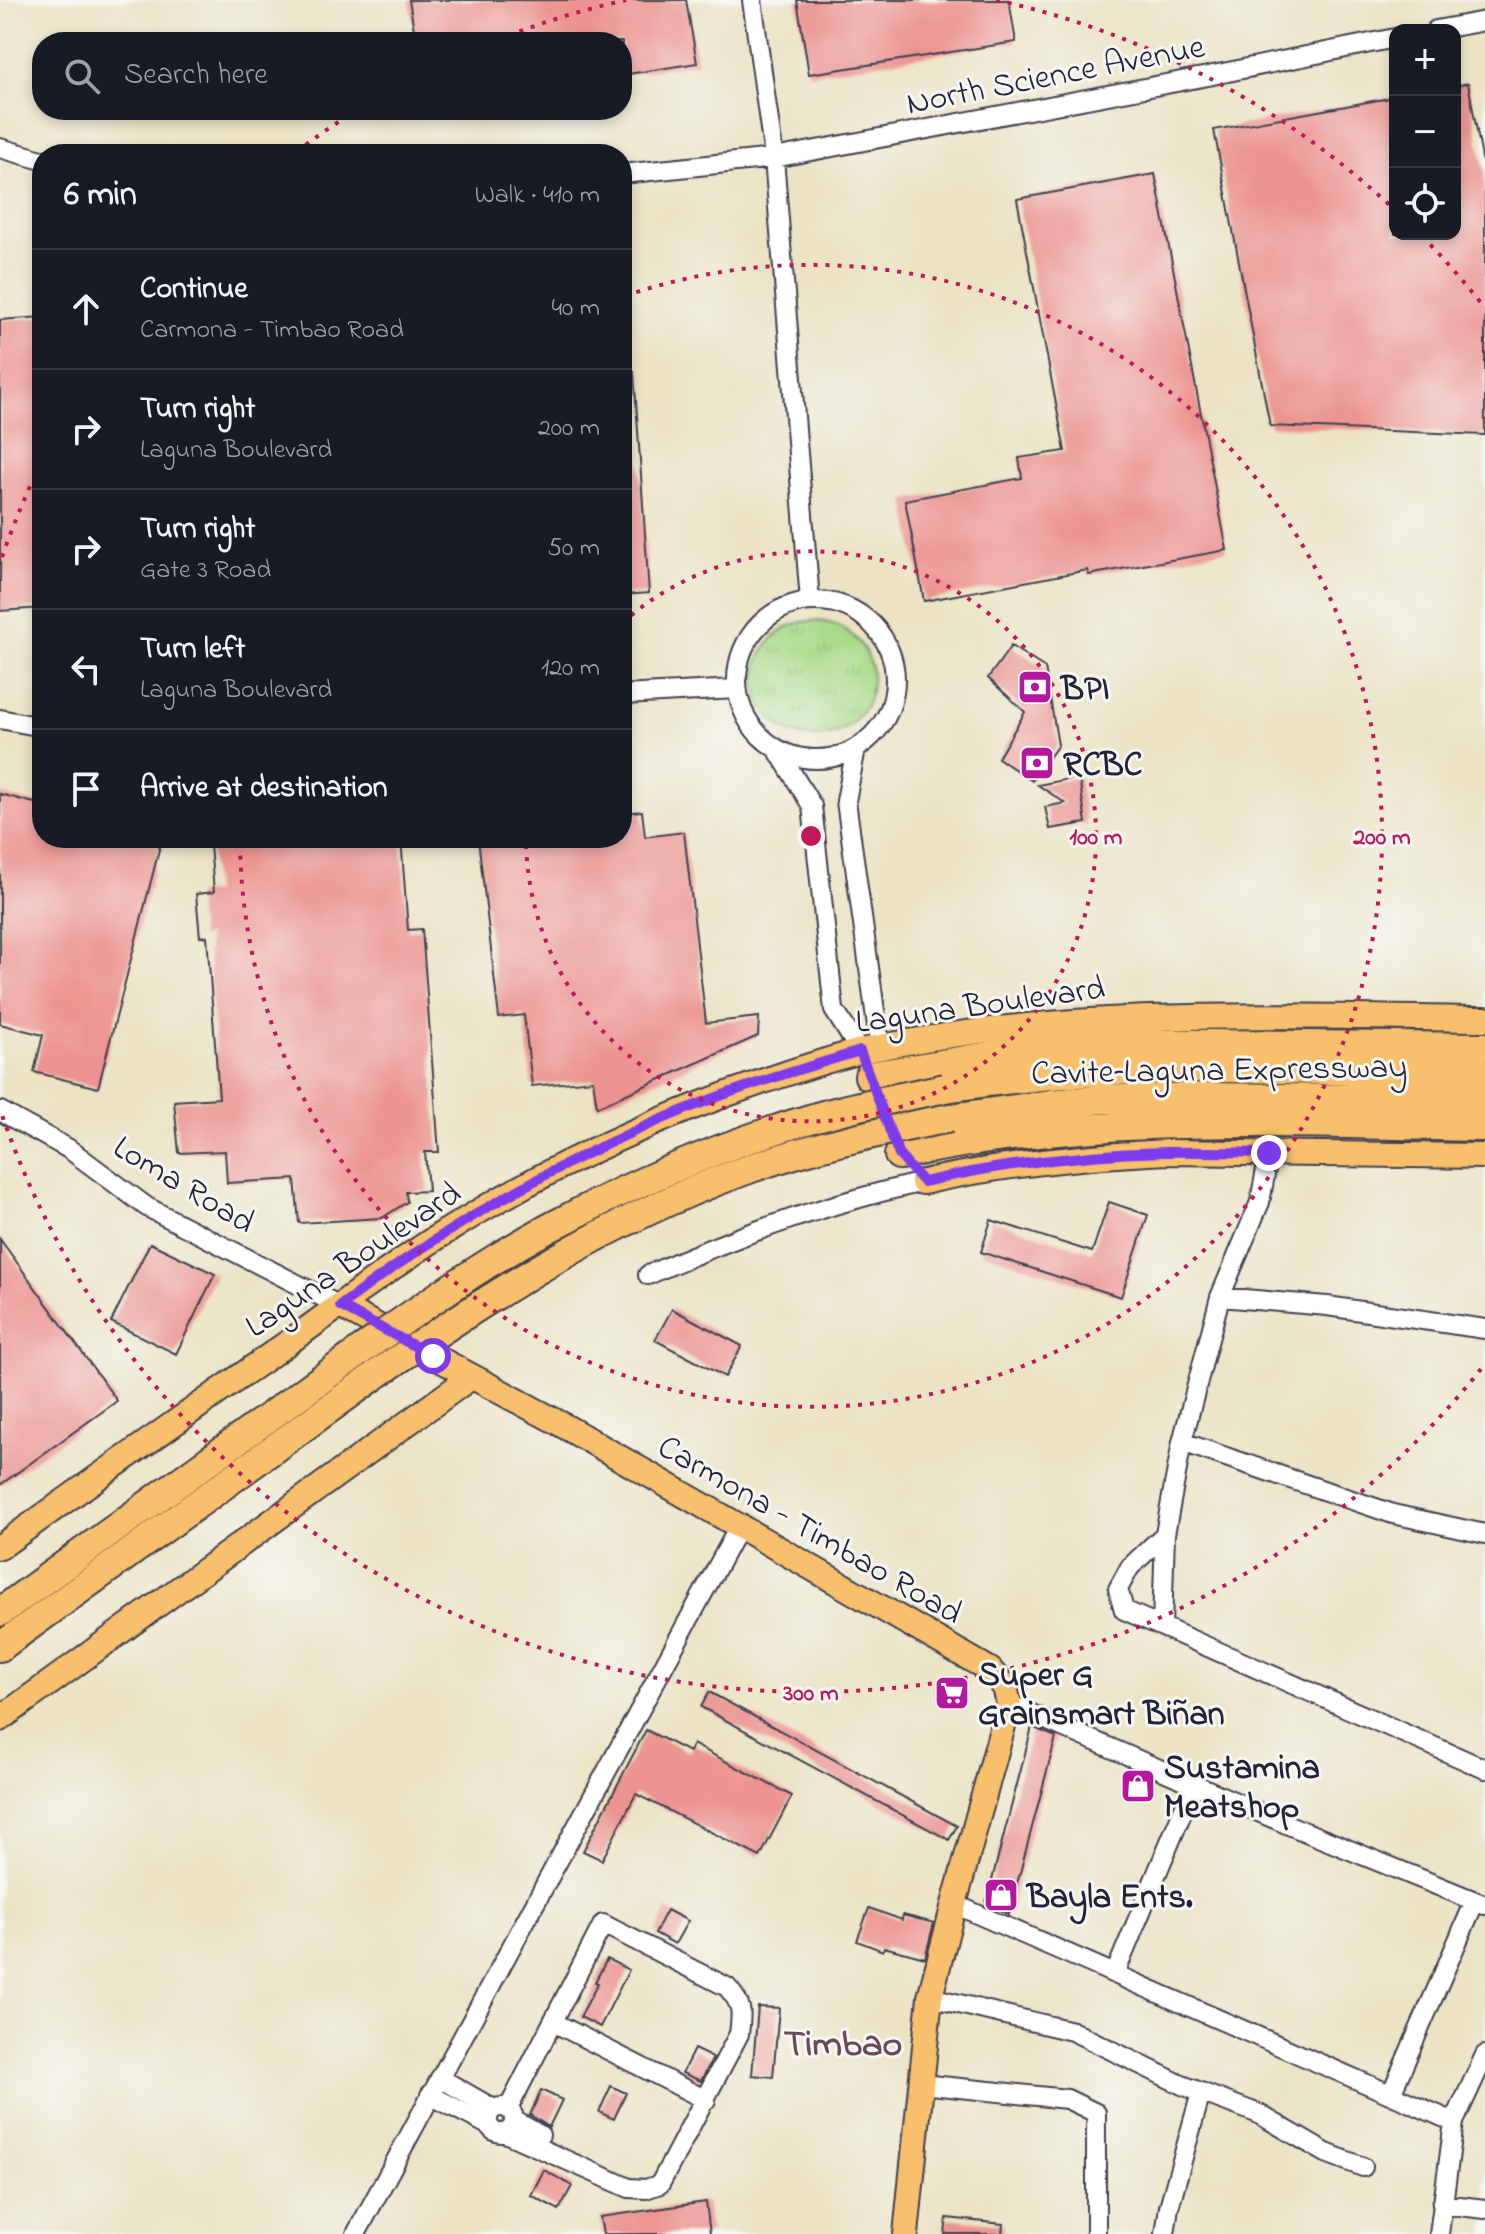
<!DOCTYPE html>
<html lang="en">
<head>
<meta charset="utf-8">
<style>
	body { margin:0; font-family:"Indie Flower",sans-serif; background:#20242c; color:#f1f3f6 }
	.controls { position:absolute; right:24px; top:24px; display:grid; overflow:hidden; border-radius:16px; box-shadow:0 4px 12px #0003 }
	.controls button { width:72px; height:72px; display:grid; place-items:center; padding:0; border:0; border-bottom:2px solid #363941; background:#171b24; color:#f1f3f6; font:40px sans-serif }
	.stop { position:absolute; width:24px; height:24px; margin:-18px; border:6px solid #7c3aed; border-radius:50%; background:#fff }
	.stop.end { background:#7c3aed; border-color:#fff; box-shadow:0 2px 8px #0008 }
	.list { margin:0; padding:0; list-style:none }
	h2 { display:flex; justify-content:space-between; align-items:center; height:104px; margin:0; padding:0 32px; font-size:34px }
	h2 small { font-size:26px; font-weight:400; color:#9ea1a6 }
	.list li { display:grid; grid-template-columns:52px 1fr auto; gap:24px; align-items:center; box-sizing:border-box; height:120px; padding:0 32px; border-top:2px solid #363941 }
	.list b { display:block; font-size:30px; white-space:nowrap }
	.list p { margin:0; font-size:26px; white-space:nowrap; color:#9ea1a6 }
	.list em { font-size:26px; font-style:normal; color:#9ea1a6 }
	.icon { flex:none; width:44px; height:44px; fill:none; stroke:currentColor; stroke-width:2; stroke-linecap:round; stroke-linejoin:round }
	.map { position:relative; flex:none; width:1485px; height:2234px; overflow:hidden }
	.search { position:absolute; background:#171b24; box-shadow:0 4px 12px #0003; left:32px; top:32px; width:600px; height:88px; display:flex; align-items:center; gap:20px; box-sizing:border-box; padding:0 28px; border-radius:32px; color:#9ea1a6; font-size:30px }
	.panel { position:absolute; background:#171b24; box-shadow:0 4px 12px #0003; left:32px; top:144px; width:600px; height:704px; border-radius:32px }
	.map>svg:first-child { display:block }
	.grass { fill:url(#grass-tufts); stroke:#667e62; stroke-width:2 }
	.building { fill:#ec9491 }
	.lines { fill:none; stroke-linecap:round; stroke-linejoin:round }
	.minor-casing { stroke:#403f50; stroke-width:22 }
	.major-casing { stroke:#403f50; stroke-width:28 }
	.highway-casing { stroke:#403f50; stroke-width:32 }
	.minor { stroke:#fff; stroke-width:18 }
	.major { stroke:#f8bf6c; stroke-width:24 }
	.highway { stroke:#f8bf6c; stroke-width:28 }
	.highway-bridge-casing { stroke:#403f50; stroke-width:32; stroke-linecap:butt }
	.highway-bridge { stroke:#f8bf6c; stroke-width:28 }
	.route { stroke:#7c3aed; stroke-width:10 }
	.ring { fill:none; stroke:#c2185b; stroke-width:4; stroke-dasharray:4 8 }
	.labels { text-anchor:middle; stroke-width:6; stroke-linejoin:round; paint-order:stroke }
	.street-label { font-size:34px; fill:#22223b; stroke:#f6f6f2 }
	.poi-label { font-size:34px; font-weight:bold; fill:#22223b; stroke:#f6f6f2; text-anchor:start }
	.quarter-label { font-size:38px; font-weight:bold; fill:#694a59; stroke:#f6f6f2 }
	.centre { fill:#c2185b; stroke:#f6f6f2; stroke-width:4 }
	.ring-label { font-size:24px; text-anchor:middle; font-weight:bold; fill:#c2185b; stroke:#f6f6f2; stroke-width:6; stroke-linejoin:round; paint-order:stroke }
</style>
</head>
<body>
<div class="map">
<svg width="1485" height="2234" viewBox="0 0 1485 2234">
	<defs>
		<pattern id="grass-tufts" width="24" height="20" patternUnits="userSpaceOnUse" patternTransform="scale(2)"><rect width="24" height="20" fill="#a9da88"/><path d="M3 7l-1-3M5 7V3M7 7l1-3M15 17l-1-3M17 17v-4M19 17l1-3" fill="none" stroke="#91bb76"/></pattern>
	</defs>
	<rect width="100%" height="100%" fill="#f6f6f2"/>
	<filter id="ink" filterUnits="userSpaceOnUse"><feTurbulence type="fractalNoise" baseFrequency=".0125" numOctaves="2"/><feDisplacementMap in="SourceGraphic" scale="16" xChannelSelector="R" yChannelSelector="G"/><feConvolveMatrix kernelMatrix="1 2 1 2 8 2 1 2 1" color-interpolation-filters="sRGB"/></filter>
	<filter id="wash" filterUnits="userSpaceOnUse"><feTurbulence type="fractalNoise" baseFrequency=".006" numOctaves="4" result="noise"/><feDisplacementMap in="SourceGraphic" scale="32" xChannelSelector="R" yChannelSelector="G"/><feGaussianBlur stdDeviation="1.8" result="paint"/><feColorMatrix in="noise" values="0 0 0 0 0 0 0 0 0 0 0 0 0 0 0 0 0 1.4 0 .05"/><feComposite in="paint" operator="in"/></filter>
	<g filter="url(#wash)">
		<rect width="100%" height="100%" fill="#ebe3c4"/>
		<!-- grass -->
		<path class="grass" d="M756 679a58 58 0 1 1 116 0a58 58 0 1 1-116 0Z"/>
		<g id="blocks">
			<!-- building -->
			<path class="building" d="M409,0H686L697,63L622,75V42H416Z
				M797,0H1009L1016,42L809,74Z
				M1468,83L1485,174V435L1270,426L1214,130L1395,97V234H1455V86Z
				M1155,174L1227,550L1088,575V570L924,601L905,500L1022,478L1019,458L1065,451L1017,199Z
				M42,317V608L0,611V320Z
				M622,372H634L649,593L622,595Z
				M1011,646L1045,668L1058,745L1032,781L998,758L1025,712L988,678Z
				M1079,777L1086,823L1050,829L1045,807L1065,803L1038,785Z
				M0,794L42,805V838H162L98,1088L34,1072L43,1035L0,1024Z
				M642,811L645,837L684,832L706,1023L759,1017L758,1036L597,1107L593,1080L532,1086L524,1015L499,1018L478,838H622V813Z
				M240,838H401L408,930L422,929L439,1152H425L428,1191L406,1192L407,1202L382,1218L299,1223L295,1179L227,1183L225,1151L179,1153L174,1101L219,1098L207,936L200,937L196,894L214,892L210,845L240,843Z
				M1109,1202L1148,1215L1121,1297L981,1252L991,1220L1092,1252Z
				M0,1239L117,1401L0,1485Z
				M150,1243L215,1274L176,1354L111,1322Z
				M672,1309L742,1346L725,1377L655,1340Z
				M709,1692L957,1826L949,1840L701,1707Z
				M1032,1727L1056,1737L1009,1914L986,1903Z
				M646,1730L689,1752L693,1744L792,1796L760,1857L636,1794L602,1860L583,1851Z
				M869,1908L902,1920L903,1915L934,1923L925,1958L884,1947L883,1951L857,1941Z
				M667,1910L688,1921L675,1944L655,1933Z
				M607,1959L629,1970L600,2027L580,2017L598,1983L595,1982Z
				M758,2007L779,2008L773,2077L752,2075Z
				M694,2049L713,2058L701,2081L682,2073Z
				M611,2086L626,2093L614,2119L599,2112Z
				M541,2090L562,2100L549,2127L530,2115Z
				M544,2170L572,2186L559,2210L531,2195Z
				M706,2202L710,2234H603L600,2217Z
				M947,2218L1003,2224L1002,2234H945Z"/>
		</g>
	</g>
	<g filter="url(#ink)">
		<use href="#blocks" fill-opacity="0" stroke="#403f50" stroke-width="2"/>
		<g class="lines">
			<!-- minor casing -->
			<g class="minor-casing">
				<path id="minor" d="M752,0L774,158L810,601
					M1436,30L1485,21
					M0,148L42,160
					M622,174L774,158L1208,76L1395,38
					M737 680a79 79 0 1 1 158 0a79 79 0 1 1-158 0Z
					M622,695L737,689
					M0,719L42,727
					M856,748L846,801L880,1047
					M777,749L812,806L834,1010L860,1051
					M0,1111L69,1149L147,1207L340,1306
					M648,1275C737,1235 828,1203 923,1182
					M1220,1297L1327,1306L1485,1329
					M1182,1442L1393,1514L1485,1534
					M1165,1534L1130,1567L1118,1589L1124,1610L1485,1769
					M1162,1626L1165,1534L1182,1442L1220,1297L1260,1202L1269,1153
					M1009,1704L1291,1826L1485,1905
					M954,1904L1454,2122
					M1115,1974L1194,1784
					M930,1997L1072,2031L1182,2085L1259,2114L1326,2153L1363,2167
					M553,2022L706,2100
					M440,2078L494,2109
					M921,2084L1067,2099L1096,2113V2234
					M1391,2094L1475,1901
					M430,2095L488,2125
					M488 2120a13 13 0 1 1 26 0a13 13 0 1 1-26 0Z
					M514,2120L540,2135
					M505,2133L629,2188L646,2189L660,2184L739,2034C742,2011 743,2005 727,1987L603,1924L508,2109
					M1442,2204L1485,2209
					M356,2234L740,1525
					M1165,2234L1169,2207L1201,2093
					M1439,2234L1454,2122L1485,2055"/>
			</g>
			<!-- major casing -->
			<g class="major-casing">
				<path id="major" d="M923,1182C1003,1164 1084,1156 1167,1152L1485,1156
					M340,1306L559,1423L990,1670L1005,1687L1009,1704L954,1904L930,1997L906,2234
					M0,1547C95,1479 191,1411 286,1344C340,1306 392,1265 447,1231C546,1168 653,1119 764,1081C797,1070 831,1058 866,1050C1070,1007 1278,1016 1485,1019
					M0,1719L471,1377"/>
			</g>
			<!-- highway casing -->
			<g class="highway-casing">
				<path id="highway" d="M869,1076L1001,1054L1110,1043L1485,1047
					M945,1088C1031,1075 1118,1068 1205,1068C1298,1067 1392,1074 1485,1075
					M950,1118L1051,1104L1105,1099L1211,1097L1485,1101
					M899,1155C1091,1113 1290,1123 1485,1127
					M0,1612L360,1351
					M0,1647L377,1374"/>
			</g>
			<!-- minor -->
			<use href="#minor" class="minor"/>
			<!-- major -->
			<use href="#major" class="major"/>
			<!-- highway -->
			<use href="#highway" class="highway"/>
			<!-- highway-bridge casing -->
			<g class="highway-bridge-casing">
				<path id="highway-bridge" d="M360,1351C421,1308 483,1263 549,1228C635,1182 726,1143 820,1116C861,1104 903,1097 945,1088
					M377,1374C491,1295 607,1221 738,1173C807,1147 878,1132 950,1118"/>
			</g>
			<!-- highway-bridge -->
			<use href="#highway-bridge" class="highway-bridge"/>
		</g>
	</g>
	<g class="lines" filter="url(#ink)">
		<!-- route -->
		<path class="route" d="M433,1356L340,1306C452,1222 573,1153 704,1102C755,1082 808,1067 860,1051L899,1155L923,1182C1002,1164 1083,1154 1165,1152C1200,1151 1234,1153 1269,1153"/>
	</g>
	<!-- distance rings -->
	<g class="ring">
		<path d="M622 623A285 285 0 1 1 526 838"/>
		<path d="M625 296A571 571 0 1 1 240 841"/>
		<path d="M1481 1369A856 856 0 0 1 2 1115M2 557A856 856 0 0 1 42 461M296 152A856 856 0 0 1 357 110M497 40A856 856 0 0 1 626 0M996 0A856 856 0 0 1 1395 210M1422 236A856 856 0 0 1 1481 303"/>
	</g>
	<!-- icons -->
	<defs>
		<g id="bank-square" transform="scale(1.8)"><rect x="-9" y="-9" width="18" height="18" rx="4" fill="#b5179e" stroke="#f6f6f2"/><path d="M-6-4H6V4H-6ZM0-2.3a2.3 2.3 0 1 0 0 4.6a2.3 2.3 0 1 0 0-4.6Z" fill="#fff"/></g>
		<g id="supermarket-square" transform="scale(1.8)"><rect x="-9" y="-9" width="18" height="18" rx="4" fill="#b5179e" stroke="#f6f6f2"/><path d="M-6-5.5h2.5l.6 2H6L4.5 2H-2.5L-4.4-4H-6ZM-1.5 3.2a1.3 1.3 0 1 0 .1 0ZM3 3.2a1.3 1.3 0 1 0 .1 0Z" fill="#fff"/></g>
		<g id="shop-square" transform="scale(1.8)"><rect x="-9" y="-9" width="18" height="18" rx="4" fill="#b5179e" stroke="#f6f6f2"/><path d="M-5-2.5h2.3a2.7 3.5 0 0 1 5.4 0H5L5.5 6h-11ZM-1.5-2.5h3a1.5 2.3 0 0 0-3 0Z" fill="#fff"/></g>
	</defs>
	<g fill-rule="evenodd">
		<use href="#bank-square" x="1035" y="687"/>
		<use href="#bank-square" x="1037" y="763"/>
		<use href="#supermarket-square" x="952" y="1693"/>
		<use href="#shop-square" x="1138" y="1786"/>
		<use href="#shop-square" x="1001" y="1895"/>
	</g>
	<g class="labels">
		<!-- street labels -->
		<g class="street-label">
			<text transform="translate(1055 73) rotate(-11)" y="12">North Science Avenue</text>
			<text transform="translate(980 1003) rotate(-8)" y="12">Laguna Boulevard</text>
			<text transform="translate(1219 1068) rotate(-1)" y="12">Cavite–Laguna Expressway</text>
			<text transform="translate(185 1183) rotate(31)" y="12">Loma Road</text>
			<text transform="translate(352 1258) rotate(-34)" y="12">Laguna Boulevard</text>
			<text transform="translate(811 1528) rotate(30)" y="12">Carmona - Timbao Road</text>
		</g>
		<!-- poi labels -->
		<g class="poi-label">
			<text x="1061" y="699">BPI</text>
			<text x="1063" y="775">RCBC</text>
			<text x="978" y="1685">Super G<tspan x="978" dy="39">Grainsmart Biñan</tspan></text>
			<text x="1164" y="1778">Sustamina<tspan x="1164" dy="39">Meatshop</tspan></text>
			<text x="1027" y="1907">Bayla Ents.</text>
		</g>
		<!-- quarter labels -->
		<g class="quarter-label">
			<text x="843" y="2055">Timbao</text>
		</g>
	</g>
	<circle cx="811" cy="836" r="12" class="centre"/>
	<g class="ring-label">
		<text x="1096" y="844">100 m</text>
		<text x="1382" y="844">200 m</text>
		<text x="811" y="1700">300 m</text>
	</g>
</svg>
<div class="controls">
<button>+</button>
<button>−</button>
<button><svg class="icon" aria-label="locate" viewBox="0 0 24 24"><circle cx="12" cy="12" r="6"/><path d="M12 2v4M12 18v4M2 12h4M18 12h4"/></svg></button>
</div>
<div class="stop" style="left:433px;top:1356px"></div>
<div class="stop end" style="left:1269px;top:1153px"></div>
<div class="search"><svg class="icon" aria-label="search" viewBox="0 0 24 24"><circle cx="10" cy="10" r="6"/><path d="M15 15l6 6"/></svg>Search here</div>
<section class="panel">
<h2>6 min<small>Walk · 410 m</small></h2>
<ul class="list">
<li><svg class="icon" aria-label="ahead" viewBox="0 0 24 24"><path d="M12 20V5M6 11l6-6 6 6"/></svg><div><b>Continue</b><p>Carmona - Timbao Road</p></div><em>40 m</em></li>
<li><svg class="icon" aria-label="right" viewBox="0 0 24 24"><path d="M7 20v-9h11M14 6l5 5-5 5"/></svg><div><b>Turn right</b><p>Laguna Boulevard</p></div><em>200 m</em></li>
<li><svg class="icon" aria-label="right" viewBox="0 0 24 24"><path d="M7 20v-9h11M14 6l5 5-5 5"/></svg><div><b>Turn right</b><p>Gate 3 Road</p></div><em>50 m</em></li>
<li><svg class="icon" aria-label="left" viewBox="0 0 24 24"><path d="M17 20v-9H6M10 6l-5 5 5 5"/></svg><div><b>Turn left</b><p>Laguna Boulevard</p></div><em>120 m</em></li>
<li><svg class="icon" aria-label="arrive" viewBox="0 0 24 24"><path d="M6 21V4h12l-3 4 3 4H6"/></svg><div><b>Arrive at destination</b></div></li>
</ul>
</section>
</div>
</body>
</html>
